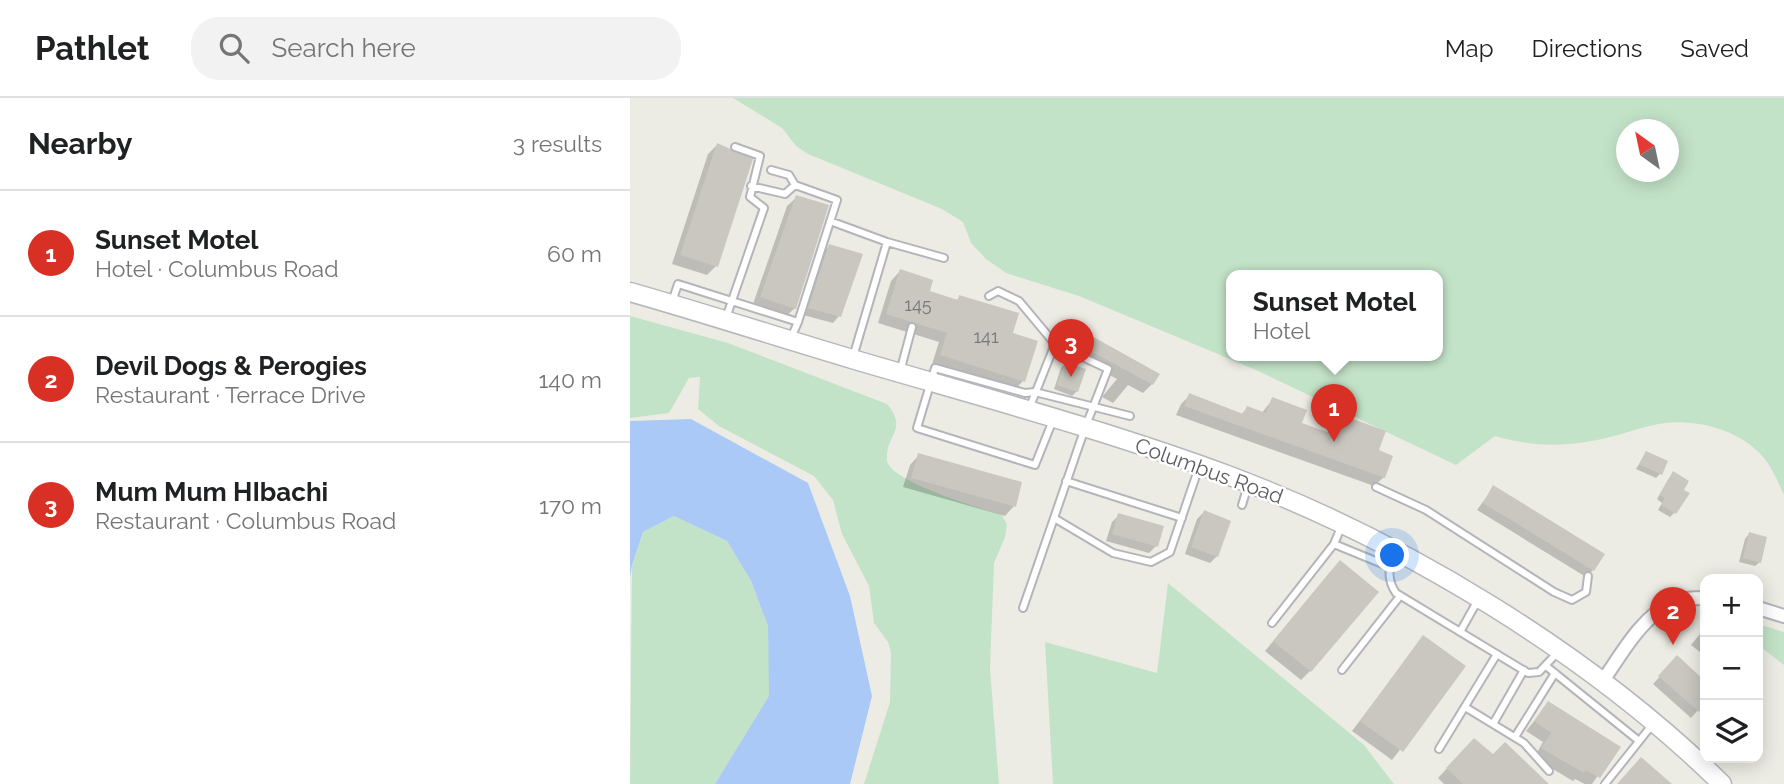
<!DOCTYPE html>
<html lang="en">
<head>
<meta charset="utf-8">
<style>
	body { margin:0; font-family:Raleway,sans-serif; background:#f2f2f2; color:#202124 }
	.controls { position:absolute; right:21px; bottom:21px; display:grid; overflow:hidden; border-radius:14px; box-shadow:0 4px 18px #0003 }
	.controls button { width:63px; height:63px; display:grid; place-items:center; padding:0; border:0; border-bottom:2px solid #e0e0e0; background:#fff; color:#202124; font:35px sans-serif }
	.compass { position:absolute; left:986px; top:21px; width:63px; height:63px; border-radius:50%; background:#fff; box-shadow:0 4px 18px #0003; rotate:327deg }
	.you { position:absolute; left:763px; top:458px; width:24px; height:24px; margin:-18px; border:5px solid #fff; border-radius:50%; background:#1a73e8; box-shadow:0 0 0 10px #1a73e833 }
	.badge { display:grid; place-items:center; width:46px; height:46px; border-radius:50%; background:#d93025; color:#fff; font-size:23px; font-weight:700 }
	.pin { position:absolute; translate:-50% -58px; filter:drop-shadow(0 2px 4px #0008) }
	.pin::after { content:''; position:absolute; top:37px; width:24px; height:21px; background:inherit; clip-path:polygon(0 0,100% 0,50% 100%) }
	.popup { position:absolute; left:596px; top:172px; width:217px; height:91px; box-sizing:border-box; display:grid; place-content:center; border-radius:14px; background:#fff; filter:drop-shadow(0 2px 5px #0005); font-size:23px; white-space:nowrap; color:#757577 }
	.popup b { font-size:26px; color:#202124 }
	.popup::after { content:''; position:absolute; left:50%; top:100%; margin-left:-14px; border:14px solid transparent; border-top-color:#fff }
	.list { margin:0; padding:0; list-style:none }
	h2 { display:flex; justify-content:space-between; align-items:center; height:91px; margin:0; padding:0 28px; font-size:30px }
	h2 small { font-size:23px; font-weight:400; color:#757577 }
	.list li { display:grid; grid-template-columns:46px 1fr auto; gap:21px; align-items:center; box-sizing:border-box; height:126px; padding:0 28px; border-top:2px solid #e0e0e0 }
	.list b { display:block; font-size:26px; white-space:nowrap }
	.list p { margin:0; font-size:23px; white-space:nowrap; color:#757577 }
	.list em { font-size:23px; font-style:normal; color:#757577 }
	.icon { flex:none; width:38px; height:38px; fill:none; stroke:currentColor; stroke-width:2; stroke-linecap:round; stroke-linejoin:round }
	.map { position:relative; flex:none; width:1154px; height:686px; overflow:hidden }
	header { display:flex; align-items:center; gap:42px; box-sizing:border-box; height:98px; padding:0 35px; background:#fff; border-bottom:2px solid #e0e0e0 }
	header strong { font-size:33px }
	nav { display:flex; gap:38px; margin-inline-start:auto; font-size:24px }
	.search { width:490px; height:63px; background:#f2f2f2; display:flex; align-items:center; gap:18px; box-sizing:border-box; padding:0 24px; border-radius:28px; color:#757577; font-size:26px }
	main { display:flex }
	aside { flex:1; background:#fff }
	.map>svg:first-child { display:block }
	.green { fill:#c3e3c8; fill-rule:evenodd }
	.water { fill:#aac9f7 }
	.shadow { fill:#0003 }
	.building { fill:#c9c7c0 }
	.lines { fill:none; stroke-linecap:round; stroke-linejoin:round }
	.service-casing { stroke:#b4b5ba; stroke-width:10 }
	.minor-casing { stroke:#b4b5ba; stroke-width:16 }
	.secondary-casing { stroke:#b5b7bd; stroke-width:21 }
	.service { stroke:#fff; stroke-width:6 }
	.minor { stroke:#fff; stroke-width:12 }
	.secondary { stroke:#fff; stroke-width:18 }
	.labels { text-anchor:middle; stroke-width:5; stroke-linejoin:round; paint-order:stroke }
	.number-label { font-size:18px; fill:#77787a }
	.street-label { font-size:21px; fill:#5c5e63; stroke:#fff }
</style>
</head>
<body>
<header>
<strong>Pathlet</strong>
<div class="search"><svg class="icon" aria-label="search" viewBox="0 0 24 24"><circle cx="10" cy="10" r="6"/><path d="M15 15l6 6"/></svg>Search here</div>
<nav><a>Map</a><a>Directions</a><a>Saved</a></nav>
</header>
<main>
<aside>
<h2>Nearby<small>3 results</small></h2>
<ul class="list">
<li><span class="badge">1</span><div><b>Sunset Motel</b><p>Hotel · Columbus Road</p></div><em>60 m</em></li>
<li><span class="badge">2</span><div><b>Devil Dogs &amp; Perogies</b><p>Restaurant · Terrace Drive</p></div><em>140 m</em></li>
<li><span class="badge">3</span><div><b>Mum Mum HIbachi</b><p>Restaurant · Columbus Road</p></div><em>170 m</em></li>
</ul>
</aside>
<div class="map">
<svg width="1154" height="686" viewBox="0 0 1154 686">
	<rect width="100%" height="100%" fill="#edece4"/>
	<!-- green -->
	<path class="green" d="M103,0H1154V397C1149,386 1144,374 1137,364C1114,331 1061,318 1024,327C1002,332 979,341 956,344C924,349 896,347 865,338L826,367L626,272L449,198L376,175L356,161L341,145L333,124L312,111L178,56L166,48L152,30ZM996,32H1038V74H996ZM601,178H807V258H601Z
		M0,218L98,245L257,306C279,332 255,337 257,362C258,383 350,410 372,417L377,427L375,439L364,465L360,570L369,686H234L260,604L261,555L258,544L244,525L239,488L212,436L203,402L184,378L89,328L68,311L70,279L59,280L39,315L0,320Z
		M44,418L97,443L121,483L138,528L140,598L85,686H0L2,467L13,434Z
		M538,485L734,647L764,686H423L415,544L527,575Z
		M1128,526L1154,534V567L1128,547Z"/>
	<!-- water -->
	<path class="water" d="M61,321L178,385L220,498L242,598L220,686H85L139,598L138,528L121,483L97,443L44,418L13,434L2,467L0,480V323Z"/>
	<!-- shadow -->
	<path class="shadow" d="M87,47L86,168L77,177L42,166L78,56Z
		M167,99L165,210L155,219L122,209L157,108Z
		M199,148L209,218L203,225L173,217L192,155Z
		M270,173L298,194L326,203L330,199L381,236L393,283L384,292L302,266L309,244L248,225L261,183Z
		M449,233L522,286L513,295L498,287L483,305L472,299L487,281L434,253Z
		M435,266L447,293L442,298L424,291L431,270Z
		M560,297L611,317L617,310L631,316L643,301L670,326L697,336L701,327L710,318L746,353L754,379L744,388L546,317L551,306Z
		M1016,355L1030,376L1026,380L1006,371Z
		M289,357L384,408L375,418L273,389L280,367Z
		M1039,380L1044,415L1040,419L1028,412L1032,405L1027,401Z
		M864,389L963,472L956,479L847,412Z
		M574,414L587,458L580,465L555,456L567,421Z
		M489,417L526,448L519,455L476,443L482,424Z
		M1119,436L1130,464L1125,468L1109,464L1115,441Z
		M701,473L680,573L671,582L635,553Z
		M1075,530V558L1061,547Z
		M793,539L833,569L762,662L722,633Z
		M1047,560L1075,584V604L1061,620L1023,586Z
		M918,606L988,649L962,686H955L945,681L943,683L904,660L913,644L896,633Z
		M835,651L863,658L917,686H814L808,680Z"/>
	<!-- building -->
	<path class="building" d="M87,45L123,61L88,169L50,157Z
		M166,97L199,107L166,211L130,199Z
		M199,146L233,156L211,219L178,210Z
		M270,171L303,182L300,193L328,202L329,197L389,215L383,235L408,243L395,284L310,257L317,235L256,216Z
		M449,231L530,276L523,287L442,243Z
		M435,264L456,271L448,294L427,287Z
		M559,295L613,316L617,308L636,315L642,299L677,312L672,325L702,336L709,316L756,333L749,352L763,358L755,380L554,308Z
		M1016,353L1038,363L1032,377L1009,366Z
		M288,355L392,384L386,409L281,380Z
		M1043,373L1059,383L1054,392L1060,395L1046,416L1031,407L1035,400L1030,397Z
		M863,387L975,456L964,473L853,405Z
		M574,412L601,423L588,459L561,449Z
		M488,415L534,428L528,449L482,436Z
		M1119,434L1137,439L1131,465L1113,460Z
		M710,462L749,494L681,574L643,543Z
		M793,537L836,568L773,654L730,623Z
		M1047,557L1075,583V606L1069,614L1028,578Z
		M918,603L991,649L970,680L955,672L954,675L911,650L921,635L904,623Z
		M844,640L863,656L875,644L919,686H833L816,670Z
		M1011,659L1042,686H987Z"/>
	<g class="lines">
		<!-- service casing -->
		<g class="service-casing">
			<path id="service" d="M141,72L159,77L165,87L207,102L168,224L161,240
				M121,88L155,96L165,87
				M200,123L257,144L314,160
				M359,198L368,193L389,203L425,246L399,311
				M42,204L48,186L168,224
				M96,220L134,110L120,99L130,58L105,49
				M223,259L257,144
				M270,274L282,229
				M423,322L405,367L287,330L305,270L395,295L405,294L500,318
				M436,383L552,420
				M746,389L796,412L924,494L942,502L956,494L958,478
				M612,407L618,387
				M424,420L483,455L521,464L540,454L569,369
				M704,446L760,469
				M762,453C760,469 756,481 766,495L898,575L909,574L928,554
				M393,510L455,330L478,271L425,246
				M642,525L704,446L712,427
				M830,534L848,502
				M916,568L1009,643
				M712,572L770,498
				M835,609L894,645L919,673
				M863,626L894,572
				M885,639L925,575
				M809,651L867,556
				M975,686L1022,627"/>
		</g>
		<!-- minor casing -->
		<g class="minor-casing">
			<path id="minor" d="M1128,510L1154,518
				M972,584C991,557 1011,519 1042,505C1053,500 1064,500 1075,500"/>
		</g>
		<!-- secondary casing -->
		<g class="secondary-casing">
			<path id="secondary" d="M0,194C74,215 148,239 222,261C348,298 476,332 600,378C773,443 960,556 1092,686"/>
		</g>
		<!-- service -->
		<use href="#service" class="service"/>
		<!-- minor -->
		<use href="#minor" class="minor"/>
		<!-- secondary -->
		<use href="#secondary" class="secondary"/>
	</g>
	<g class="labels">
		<!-- number labels -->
		<g class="number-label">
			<text x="288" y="213">145</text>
			<text x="356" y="245">141</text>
		</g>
		<!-- street labels -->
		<g class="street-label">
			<text transform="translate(579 373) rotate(20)" y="7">Columbus Road</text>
		</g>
	</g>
</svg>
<div class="controls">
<button>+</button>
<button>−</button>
<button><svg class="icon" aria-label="layers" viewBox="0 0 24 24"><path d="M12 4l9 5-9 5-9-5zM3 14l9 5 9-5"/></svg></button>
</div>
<svg class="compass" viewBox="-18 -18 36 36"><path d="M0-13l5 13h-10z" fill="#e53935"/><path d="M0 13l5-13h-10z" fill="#757577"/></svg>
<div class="you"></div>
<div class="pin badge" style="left:704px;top:344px">1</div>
<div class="popup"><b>Sunset Motel</b>Hotel</div>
<div class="pin badge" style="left:1043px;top:547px">2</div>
<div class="pin badge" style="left:441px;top:279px">3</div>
</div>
</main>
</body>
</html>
